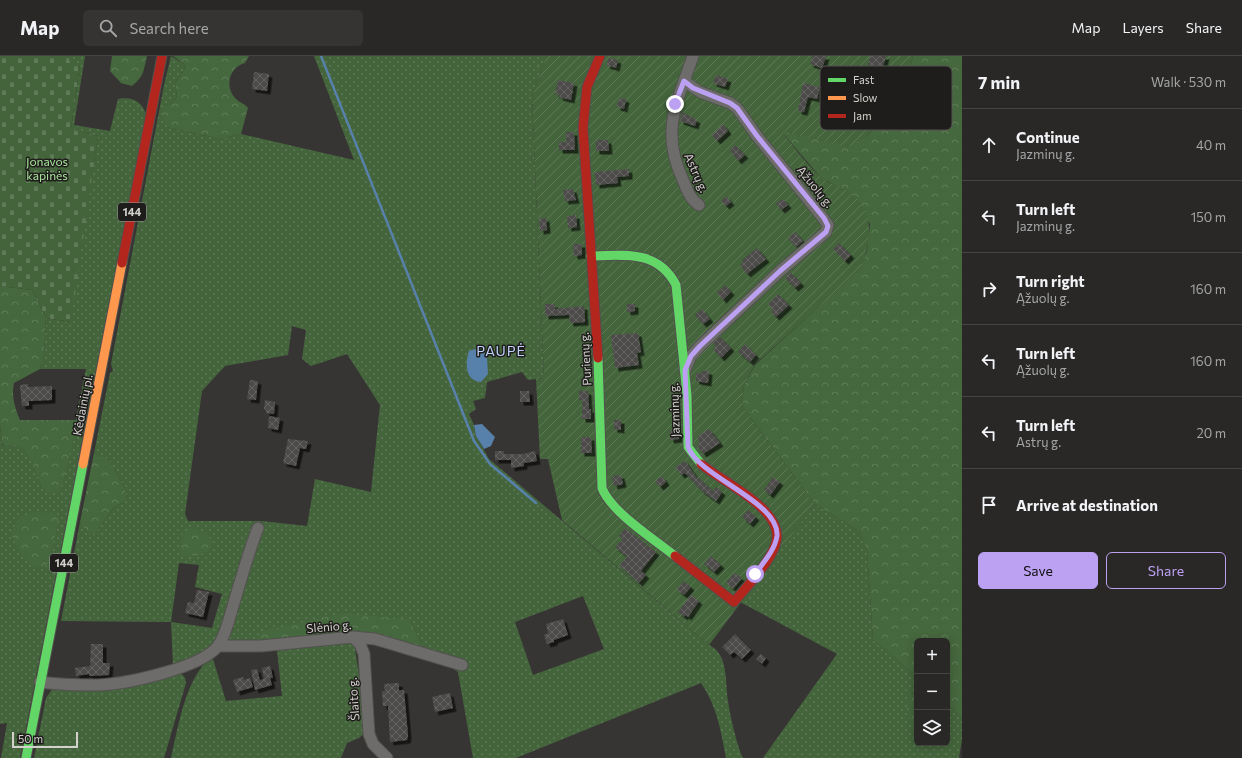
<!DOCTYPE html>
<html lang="en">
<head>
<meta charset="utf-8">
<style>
	body { margin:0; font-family:Commissioner,sans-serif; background:#353432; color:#f1f3f6 }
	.controls { position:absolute; right:12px; bottom:12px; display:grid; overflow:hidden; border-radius:6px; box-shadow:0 2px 10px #0003 }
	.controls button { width:36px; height:36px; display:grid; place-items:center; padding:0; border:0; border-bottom:1px solid #454443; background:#292826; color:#f1f3f6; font:20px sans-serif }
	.scale { position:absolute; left:12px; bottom:10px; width:66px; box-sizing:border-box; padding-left:4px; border:2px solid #d3d1ce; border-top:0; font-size:11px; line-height:14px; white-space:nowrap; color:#d3d1ce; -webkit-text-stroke:3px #1f1d1b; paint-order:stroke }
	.stop { position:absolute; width:12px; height:12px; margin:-9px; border:3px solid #bca0f2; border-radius:50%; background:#fff }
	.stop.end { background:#bca0f2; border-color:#fff; box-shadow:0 1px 4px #0008 }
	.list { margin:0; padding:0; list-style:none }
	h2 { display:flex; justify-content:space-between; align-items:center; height:52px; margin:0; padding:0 16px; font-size:17px }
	h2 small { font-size:13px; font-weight:400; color:#a5a6a7 }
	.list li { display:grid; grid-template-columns:26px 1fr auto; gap:12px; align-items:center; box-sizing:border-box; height:72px; padding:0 16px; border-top:1px solid #454443 }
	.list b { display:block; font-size:15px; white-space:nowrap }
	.list p { margin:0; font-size:13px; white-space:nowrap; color:#a5a6a7 }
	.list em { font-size:13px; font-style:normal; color:#a5a6a7 }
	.actions { display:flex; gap:8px; padding:12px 16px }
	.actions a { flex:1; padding:9px 0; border:1px solid #bca0f2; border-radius:6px; text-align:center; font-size:14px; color:#bca0f2 }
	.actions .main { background:#bca0f2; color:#111 }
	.icon { flex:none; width:22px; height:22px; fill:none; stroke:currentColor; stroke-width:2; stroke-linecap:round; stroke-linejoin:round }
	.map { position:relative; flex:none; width:962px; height:702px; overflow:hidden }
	header { display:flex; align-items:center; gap:24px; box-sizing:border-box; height:56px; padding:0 20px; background:#292826; border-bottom:1px solid #454443 }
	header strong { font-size:19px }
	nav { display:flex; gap:22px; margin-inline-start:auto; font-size:14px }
	.search { width:280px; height:36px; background:#353432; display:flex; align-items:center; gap:10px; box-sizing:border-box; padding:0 14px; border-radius:6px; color:#a5a6a7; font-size:15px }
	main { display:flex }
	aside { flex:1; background:#292826 }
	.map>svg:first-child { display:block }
	.grass { fill:url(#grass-dots); fill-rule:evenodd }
	.forest { fill:url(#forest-crowns) }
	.cemetery { fill:url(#cemetery-stones) }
	.garden { fill:url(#garden-furrows) }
	.water { fill:#5781aa }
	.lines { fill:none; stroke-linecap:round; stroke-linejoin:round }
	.stream { stroke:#5781aa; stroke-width:2.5 }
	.building { fill:url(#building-cross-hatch); filter:url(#shadow) }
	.street-casing { stroke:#52514e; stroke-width:13 }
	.fast-casing { stroke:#52514e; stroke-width:11 }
	.slow-casing { stroke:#52514e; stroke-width:11 }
	.jam-casing { stroke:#52514e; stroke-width:11 }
	.street { stroke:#6d6c6a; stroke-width:11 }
	.fast { stroke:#63d668; stroke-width:9 }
	.slow { stroke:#ff974d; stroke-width:9 }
	.jam { stroke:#b3261e; stroke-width:9 }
	.route { stroke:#bca0f2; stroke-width:5 }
	.labels { text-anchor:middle; stroke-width:3; stroke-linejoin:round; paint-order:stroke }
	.shield { fill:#1f1d1b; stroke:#9d9b98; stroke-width:1 }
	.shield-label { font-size:11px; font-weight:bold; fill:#d3d1ce }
	.park-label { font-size:12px; fill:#a9e59c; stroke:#1f1d1b }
	.street-label { font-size:12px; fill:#d3d1ce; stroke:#1f1d1b }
	.quarter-label { font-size:14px; letter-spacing:1px; fill:#bcd1f9; stroke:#1f1d1b }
	.key { fill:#1f1d1b; stroke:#555351; stroke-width:1 }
	.key-label { font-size:11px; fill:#d3d1ce }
</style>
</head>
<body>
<header>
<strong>Map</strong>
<div class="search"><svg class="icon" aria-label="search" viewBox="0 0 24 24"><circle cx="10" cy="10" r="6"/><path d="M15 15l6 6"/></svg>Search here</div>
<nav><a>Map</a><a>Layers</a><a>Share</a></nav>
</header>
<main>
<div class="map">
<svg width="962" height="702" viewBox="0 0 962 702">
	<defs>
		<pattern id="grass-dots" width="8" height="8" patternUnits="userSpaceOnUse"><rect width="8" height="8" fill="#44653c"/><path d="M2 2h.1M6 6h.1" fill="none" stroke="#5e7a57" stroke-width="1.8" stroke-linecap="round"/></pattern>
		<pattern id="forest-crowns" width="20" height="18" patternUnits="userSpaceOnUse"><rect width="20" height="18" fill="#46683e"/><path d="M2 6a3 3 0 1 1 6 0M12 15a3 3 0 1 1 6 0" fill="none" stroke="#607d59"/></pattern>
		<pattern id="cemetery-stones" width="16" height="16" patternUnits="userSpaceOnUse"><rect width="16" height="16" fill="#44653c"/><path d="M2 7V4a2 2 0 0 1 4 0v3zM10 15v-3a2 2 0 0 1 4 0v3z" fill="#5e7a57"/></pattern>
		<pattern id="garden-furrows" width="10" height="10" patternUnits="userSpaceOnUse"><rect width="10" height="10" fill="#44653c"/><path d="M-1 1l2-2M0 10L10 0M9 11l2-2" fill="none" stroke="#5e7a57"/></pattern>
		<pattern id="building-cross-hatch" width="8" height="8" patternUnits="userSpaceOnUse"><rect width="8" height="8" fill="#4d4b4a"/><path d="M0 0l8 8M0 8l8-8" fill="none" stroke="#666463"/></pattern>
		<filter id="shadow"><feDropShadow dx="3.5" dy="3.5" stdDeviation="0" flood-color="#0009"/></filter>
	</defs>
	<rect width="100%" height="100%" fill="#373533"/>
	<!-- grass -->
	<path class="grass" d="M69,0H85L74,69L110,75L118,43C131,40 142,45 146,58L20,702H1L7,667L0,668V369L2,388L5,391C9,391 15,390 18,390C34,394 37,419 41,431L57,435L63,428L86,313H40L44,301L46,262L70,266L98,80L71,73L80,9L69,6Z
		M171,0L184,8L185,13L175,27L177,40L172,48L171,72L220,83L241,78L354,104L314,0H546L532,41L544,322L528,324L522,316L487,326L485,342L473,345L476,353L469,358L474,369L476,380L489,403L709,589C729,598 725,627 728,645C730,659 737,690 743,702H726C721,675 717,650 701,627L516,702H473L458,616L424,593L410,564L257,588L223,587L262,473V465L258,472L216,587L204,597L173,609L171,566L61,565L80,466L95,478L113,452L127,444L125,432L109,404L94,397L110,317L113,315L111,308L164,29ZM292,270L306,274L302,303L311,310L347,298L380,349L371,436L315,423L307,470L262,465H188L185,458L202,335L225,310L288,299ZM179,507L199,509L195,531L222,538L212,572L171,566ZM583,540L604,593L533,619L515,566Z
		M815,448L859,475L867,494L873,584L917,621V638L910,637L913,673L917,675V687H947V648L962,663V683L959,702H763L837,598L740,546Z
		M353,581L365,656V677L359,682L347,687L341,702H171C179,668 185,623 212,600L226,645L282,640L277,594Z
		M180,616L185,622L186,627L164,702H34L46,642L53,632Z"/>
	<!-- forest -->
	<path class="forest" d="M112,0H147C143,15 145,19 132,30L121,27L110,15Z
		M173,0H249L245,7C229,11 224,31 236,43C240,47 244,47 248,52L241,78L220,83L171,72L162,65L164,51L172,48L177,40L175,27L185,13L184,8Z
		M913,0H962V663L947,648V585H917V621L873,584L867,494L859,475L815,448L742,350L744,329L755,309L859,214L867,195L870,168L849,136L821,122L781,75L867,81L881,62L890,35L909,17Z
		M0,230L32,234L46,262L44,301L40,313L14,327C11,340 15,352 20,364H77L63,429L57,435L49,437L41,431L33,406L24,393L18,390L5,391L2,387L0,369Z
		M94,397L109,404L125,432L127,444L113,452L95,478L86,474L80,466Z
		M39,456L55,458L58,464L50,505C34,525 16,492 11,477C18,462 22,459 39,456Z
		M190,472L206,477L212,485L209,495L199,499L180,500L182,477Z
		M343,557L410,564L424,593L370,579L256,593L259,579L263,575Z
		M910,637L917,638V675L913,673L907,653Z"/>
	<!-- cemetery -->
	<path class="cemetery" d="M0,0H69V6L80,8L71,73L98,80L71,266L46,262L32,234L0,230Z"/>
	<!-- garden -->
	<path class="garden" d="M546,0H913L909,17L890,35L881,61L867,81L848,91L781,75C791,87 811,114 822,122C830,128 841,130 849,136C877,157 871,186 860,214L755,308L744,329L742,350L815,448L709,589L562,464L548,403H540L536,323L544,322L532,41Z"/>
	<!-- water -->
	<path class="water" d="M475,293L483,295L487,301L488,318L481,326C465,325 465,307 469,295Z
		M482,368L495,381L491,390L484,393L476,380L474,369Z"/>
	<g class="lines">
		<!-- stream -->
		<path class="stream" d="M321,0L474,385L490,408L536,447"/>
	</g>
	<!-- building -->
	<path class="building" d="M813,0H826L822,12L810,8Z
		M870,0H886L882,14L868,11Z
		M609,2L618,4L616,12L606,9Z
		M254,16L269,18L267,35L252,33Z
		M716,19L728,23L725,31L713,27Z
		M558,24L574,27L571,44L559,41L560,39L555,38Z
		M803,27L820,31L817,43L808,41L804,56L798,55Z
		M619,42L626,43L624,53L617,51Z
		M682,56L697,64L695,70L680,65Z
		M723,68L728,75L717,85L712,79Z
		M566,76H574L575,94H559V86H566Z
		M596,84H608L609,95H596Z
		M735,89L745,99L738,105L730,94Z
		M629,113V120L617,121L618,127L596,129L595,116Z
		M573,133L576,144L565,145L563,134Z
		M726,140L731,146L726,150L721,145Z
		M783,143L788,149L781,154L776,147Z
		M576,159L577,171L568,172L567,160Z
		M546,162L547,174L540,175L539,163Z
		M795,176L803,185L796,191L788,182Z
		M839,187L851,199L845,205L833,193Z
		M573,188H582V199L574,200Z
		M757,192L766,203L747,218L740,209L743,206L742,204Z
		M790,216L801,227L795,232L785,222Z
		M725,229L731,236L723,244L717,237Z
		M778,238L789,249L776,261L771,256L773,254L768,248Z
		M545,248H555V253L584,250L585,266L570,267L569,259H567L545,260Z
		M627,248H635V255L627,256Z
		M702,253L710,263L703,268L695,259Z
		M638,277L641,296L637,297L639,309L615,312L611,279Z
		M720,281L731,292L721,302L713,293L716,290L713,287Z
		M745,288L756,299L750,306L738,296Z
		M702,315H709L708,327L696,325V317H701Z
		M250,324L258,325L256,344L247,343Z
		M28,328V331L52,330V344L29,345V350H22L20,329Z
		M520,335H529L530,346H520Z
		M579,335H588L589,353H591V363H582V344H579Z
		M265,344L275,346L274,358L266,357V354L264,353Z
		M269,360L280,362L278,374L268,372Z
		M614,364H621V374L614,373Z
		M709,373L720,387L703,398L697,389L700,386L697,381Z
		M679,374V383L670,384V375Z
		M581,381H591L592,397H581Z
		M288,383L308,385L306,393L300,392L296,410L283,407Z
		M495,395H504V398H523L535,395L537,405L524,407V410L511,412V404H495Z
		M685,405L697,422L698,421L713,435L716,431L722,436L716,445L702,435L685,417L681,419L675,411Z
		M621,419L623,428L614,430L612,420Z
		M662,420L666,426L660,431L655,425Z
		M773,421L780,426L770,439L764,434Z
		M748,454L756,461L750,468L742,461Z
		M625,472L656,496L641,515L646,519L639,527L619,509L627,501L615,491L623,483L619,480Z
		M711,500L721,509L714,516L704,508Z
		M734,517L742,522L733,533L726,527Z
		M684,525L691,531L684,539L677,534Z
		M197,534L209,536L203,561L185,557L188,546L194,547Z
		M691,539L699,545L688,561L686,559L684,561L678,556Z
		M563,563L568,579L554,584V586L547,588L544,579L548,577L546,568Z
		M735,578L751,594L742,603L734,596L730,599L722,591Z
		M91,588H103V607H110L109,619L89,620V618L76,620L75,612L90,610Z
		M761,598L766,602L762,608L756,603Z
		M270,610L273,622H270L272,629L255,634L251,614L257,613L260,624L264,623L262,612Z
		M243,621L244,624L250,622L253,631L237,636L233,624Z
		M399,627V634H404L408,679L407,684L390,686L388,650H383L382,635H385L384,628Z
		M450,637L453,652L435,656L432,641Z"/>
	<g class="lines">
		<!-- street casing -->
		<g class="street-casing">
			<path id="street" d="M693,0C677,47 660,75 683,124C687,134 690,143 699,149
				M684,25L700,36L730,47L737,52L757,80L823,162L828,169L826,176L780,215L700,290L691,300L685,314
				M353,581L360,588L364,598L369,678L373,688L387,702
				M218,590H261L353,581L375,583L462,609
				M40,626C60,629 79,629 98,629C126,628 201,612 218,590C226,579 229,563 233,550C241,524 248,497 258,472"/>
		</g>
		<!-- fast casing -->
		<g class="fast-casing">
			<path id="fast" d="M591,200C625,199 658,194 676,229L687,339L688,391L701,408
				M598,302L602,432C611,456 654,483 675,500
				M26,702L83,408"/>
		</g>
		<!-- slow casing -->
		<g class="slow-casing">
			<path id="slow" d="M83,408L122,207"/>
		</g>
		<!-- jam casing -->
		<g class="jam-casing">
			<path id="jam" d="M122,207L162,0
				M598,302L583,72L587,31L600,0
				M675,500L734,546C746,531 777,500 777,480C777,460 751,442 736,432C725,424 712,417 701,408"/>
		</g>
		<!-- street -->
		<use href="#street" class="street"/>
		<!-- fast -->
		<use href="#fast" class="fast"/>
		<!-- slow -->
		<use href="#slow" class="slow"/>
		<!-- jam -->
		<use href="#jam" class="jam"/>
	</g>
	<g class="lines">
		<!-- route -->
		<path class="route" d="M675,48L684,25L693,32L730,47L737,52L757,80L824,162L828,170L826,176L780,215L700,290L691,300L685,314L688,391C699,421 780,446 777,480C775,494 763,507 755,518"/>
	</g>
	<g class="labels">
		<!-- shield labels -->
		<g class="shield">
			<rect x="118" y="147" width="28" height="18" rx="3"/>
			<rect x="50" y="498" width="28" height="18" rx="3"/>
		</g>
		<g class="shield-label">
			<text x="132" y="160">144</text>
			<text x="64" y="511">144</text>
		</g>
		<!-- park labels -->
		<g class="park-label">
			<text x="47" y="110">Jonavos<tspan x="47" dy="14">kapinės</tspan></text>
		</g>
		<!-- street labels -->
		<g class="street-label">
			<text transform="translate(696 117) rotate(66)" y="4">Astrų g.</text>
			<text transform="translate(815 131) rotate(51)" y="4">Ąžuolų g.</text>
			<text transform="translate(586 303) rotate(-93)" y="4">Purienų g.</text>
			<text transform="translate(83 349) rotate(-79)" y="4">Kėdainių pl.</text>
			<text transform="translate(675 354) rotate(-92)" y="4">Jazminų g.</text>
			<text transform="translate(329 571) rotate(-5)" y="4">Slėnio g.</text>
			<text transform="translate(354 643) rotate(-94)" y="4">Šlaito g.</text>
		</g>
		<!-- quarter labels -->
		<g class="quarter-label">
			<text x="501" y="300">PAUPĖ</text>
		</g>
	</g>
	<!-- legend -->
	<rect x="820" y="10" width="132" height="64" rx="6" class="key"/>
	<rect x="828" y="22" width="18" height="4" fill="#63d668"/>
	<rect x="828" y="40" width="18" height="4" fill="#ff974d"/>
	<rect x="828" y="58" width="18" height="4" fill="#b3261e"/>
	<g class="key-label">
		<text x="853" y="28">Fast</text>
		<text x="853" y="46">Slow</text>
		<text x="853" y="64">Jam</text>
	</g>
</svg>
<div class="controls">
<button>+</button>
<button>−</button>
<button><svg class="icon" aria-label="layers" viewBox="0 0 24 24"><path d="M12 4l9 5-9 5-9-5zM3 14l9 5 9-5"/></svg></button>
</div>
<div class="scale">50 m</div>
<div class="stop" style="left:755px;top:518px"></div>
<div class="stop end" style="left:675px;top:48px"></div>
</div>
<aside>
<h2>7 min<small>Walk · 530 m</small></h2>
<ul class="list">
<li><svg class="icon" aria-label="ahead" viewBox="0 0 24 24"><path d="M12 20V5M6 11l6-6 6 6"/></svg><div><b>Continue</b><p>Jazminų g.</p></div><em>40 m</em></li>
<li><svg class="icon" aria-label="left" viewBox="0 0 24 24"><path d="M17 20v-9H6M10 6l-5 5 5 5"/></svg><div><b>Turn left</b><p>Jazminų g.</p></div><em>150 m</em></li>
<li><svg class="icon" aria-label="right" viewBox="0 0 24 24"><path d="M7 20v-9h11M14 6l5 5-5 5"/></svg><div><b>Turn right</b><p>Ąžuolų g.</p></div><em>160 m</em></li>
<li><svg class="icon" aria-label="left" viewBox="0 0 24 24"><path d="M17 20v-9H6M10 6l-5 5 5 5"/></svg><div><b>Turn left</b><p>Ąžuolų g.</p></div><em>160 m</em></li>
<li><svg class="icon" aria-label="left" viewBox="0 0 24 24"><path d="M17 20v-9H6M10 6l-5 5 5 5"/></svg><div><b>Turn left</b><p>Astrų g.</p></div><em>20 m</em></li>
<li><svg class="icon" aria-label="arrive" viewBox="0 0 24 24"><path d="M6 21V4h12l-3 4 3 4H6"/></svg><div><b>Arrive at destination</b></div></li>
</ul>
<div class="actions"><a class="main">Save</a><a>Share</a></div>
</aside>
</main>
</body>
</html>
